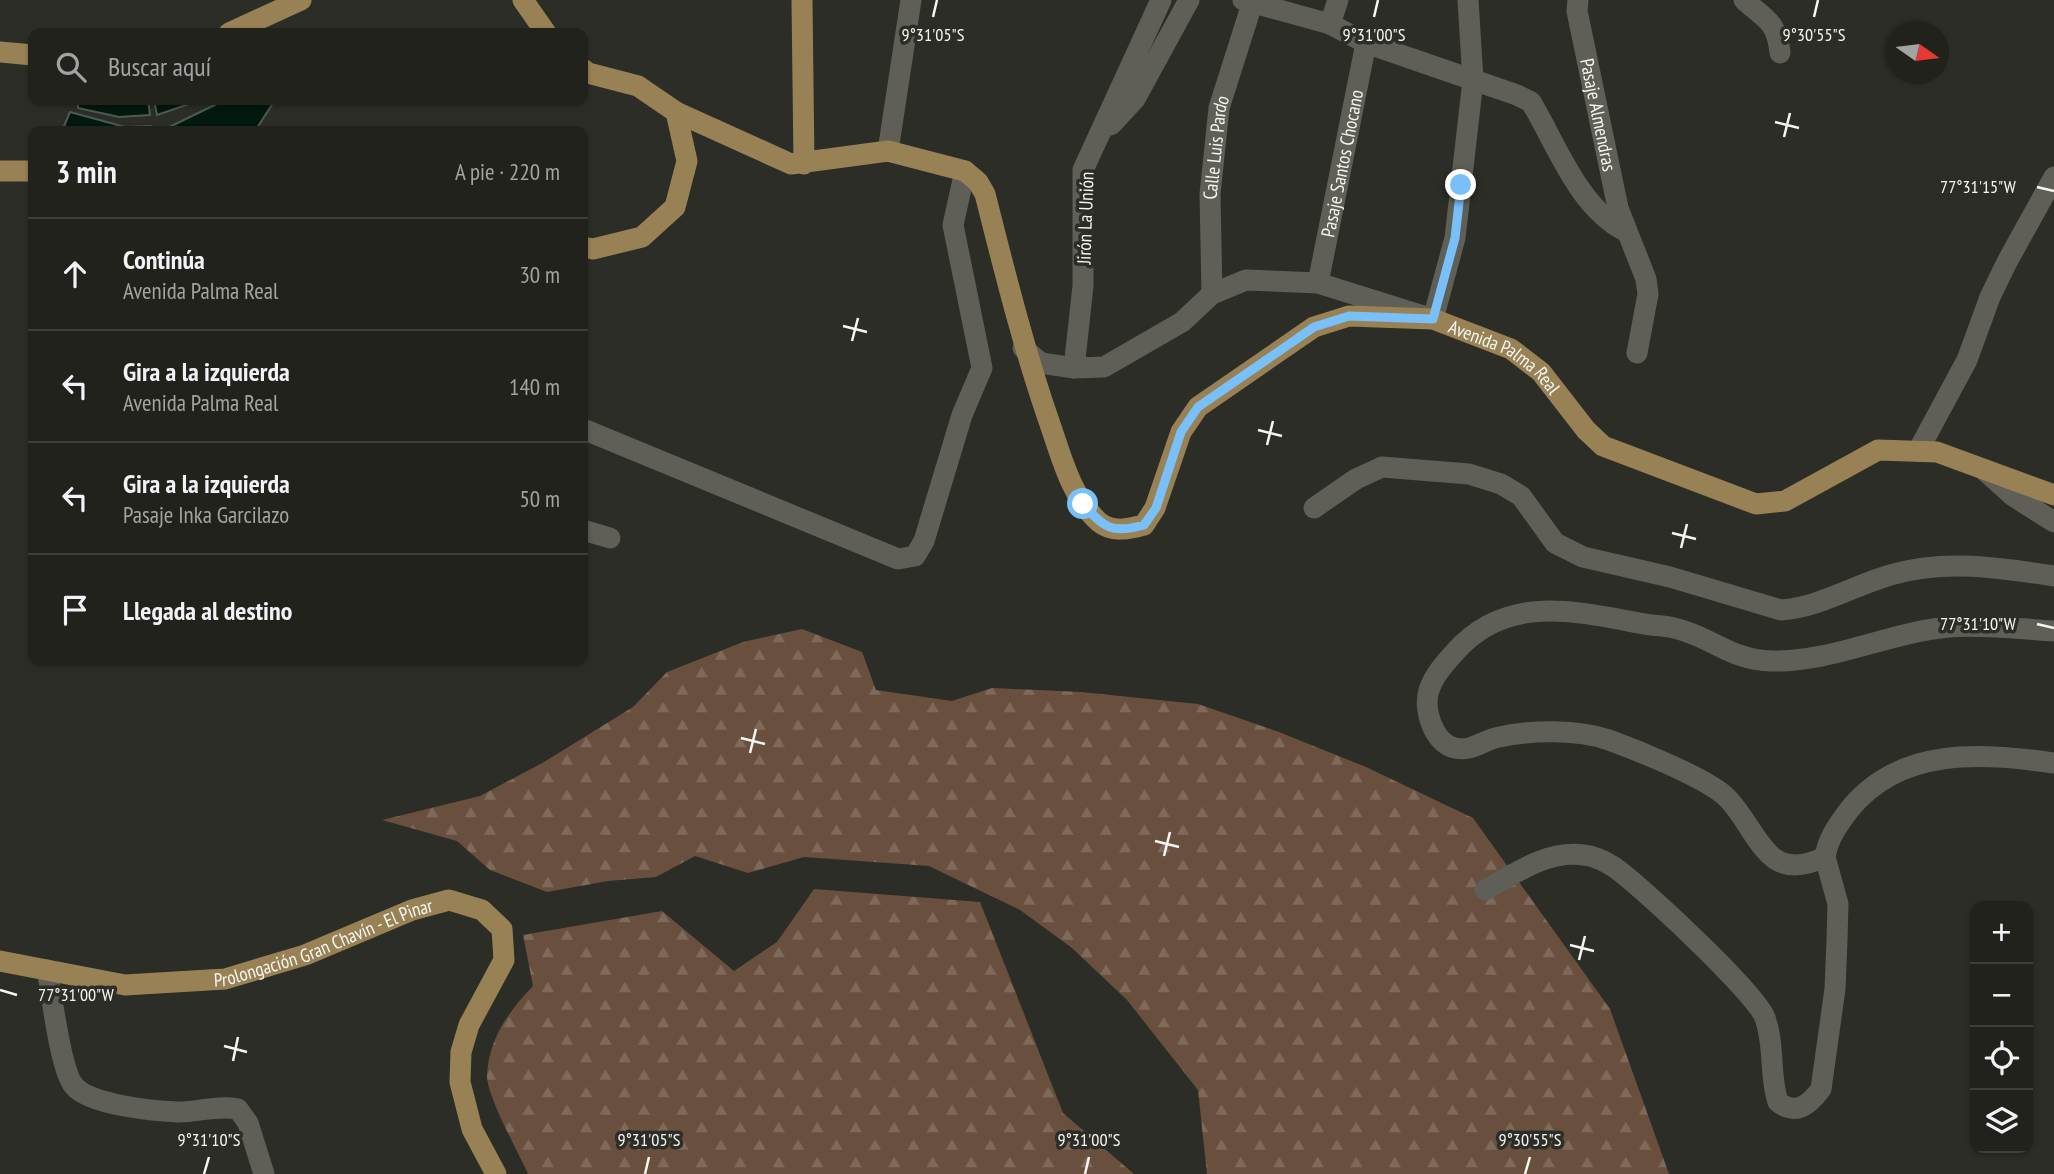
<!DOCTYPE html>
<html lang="es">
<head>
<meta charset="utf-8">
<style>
	body { margin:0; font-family:"PT Sans Narrow",sans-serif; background:#2d2f29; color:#f1f3f6 }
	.controls { position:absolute; right:21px; bottom:21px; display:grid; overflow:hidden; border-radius:14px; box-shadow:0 2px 5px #0004 }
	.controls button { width:63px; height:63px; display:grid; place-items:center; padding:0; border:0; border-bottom:2px solid #3e3f3b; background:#21221c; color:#f1f3f6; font:35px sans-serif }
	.compass { position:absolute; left:1886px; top:21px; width:63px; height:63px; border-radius:50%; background:#21221c; box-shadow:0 2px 5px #0004; rotate:104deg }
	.stop { position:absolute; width:21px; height:21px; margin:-16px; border:5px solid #79bff8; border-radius:50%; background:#fff }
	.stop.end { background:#79bff8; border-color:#fff; box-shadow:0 2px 7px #0008 }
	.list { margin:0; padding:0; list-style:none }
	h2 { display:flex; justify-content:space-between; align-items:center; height:91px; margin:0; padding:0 28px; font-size:30px }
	h2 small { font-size:23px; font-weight:400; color:#a2a4a3 }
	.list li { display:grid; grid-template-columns:46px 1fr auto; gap:21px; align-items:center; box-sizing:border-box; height:112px; padding:0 28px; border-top:2px solid #3e3f3b }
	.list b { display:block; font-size:26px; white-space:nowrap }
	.list p { margin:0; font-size:23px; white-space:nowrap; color:#a2a4a3 }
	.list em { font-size:23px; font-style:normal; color:#a2a4a3 }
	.icon { flex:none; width:38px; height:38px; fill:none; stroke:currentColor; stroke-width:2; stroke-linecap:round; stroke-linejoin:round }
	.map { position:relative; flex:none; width:2054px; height:1174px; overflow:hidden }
	.search { position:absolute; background:#21221c; box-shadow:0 2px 5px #0004; left:28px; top:28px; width:560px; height:77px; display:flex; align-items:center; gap:18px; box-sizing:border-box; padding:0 24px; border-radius:14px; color:#a2a4a3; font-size:26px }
	.panel { position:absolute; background:#21221c; box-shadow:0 2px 5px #0004; left:28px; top:126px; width:560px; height:539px; border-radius:14px }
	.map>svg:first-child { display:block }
	.forest { fill:url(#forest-firs) }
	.water { fill:#02190f; stroke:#4b5b53; stroke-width:2 }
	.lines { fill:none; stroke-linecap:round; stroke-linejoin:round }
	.minor { stroke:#5f5f57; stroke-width:21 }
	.major { stroke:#988255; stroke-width:21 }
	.route { stroke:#79bff8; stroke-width:9 }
	.ticks { fill:none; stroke:#f5f5f1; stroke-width:2.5 }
	.labels { text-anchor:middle; stroke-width:7; stroke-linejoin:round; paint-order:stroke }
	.street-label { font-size:19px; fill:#f5f5f1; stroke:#2c2d26 }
	.ticks-label { font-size:18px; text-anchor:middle; fill:#f5f5f1; stroke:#2c2d26; stroke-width:7; stroke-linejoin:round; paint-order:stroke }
</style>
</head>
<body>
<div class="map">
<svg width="2054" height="1174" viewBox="0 0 2054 1174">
	<defs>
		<pattern id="forest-firs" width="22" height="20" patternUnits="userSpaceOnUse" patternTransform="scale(1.75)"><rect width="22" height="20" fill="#694f3e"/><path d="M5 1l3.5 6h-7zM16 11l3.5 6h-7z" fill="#7f695a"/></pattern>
	</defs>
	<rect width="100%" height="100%" fill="#2c2d26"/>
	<!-- forest -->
	<path class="forest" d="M802,629L862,652L876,690L952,701L992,688L1081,692L1198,704L1279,732L1366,767L1473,818L1610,1009L1669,1174H1207L1198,1090L1127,1000L1072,948L1020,910L929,866L804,857L748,873L695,856L656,877L608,881L547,892L490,870L457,841L382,820L480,796L544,762L633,707L667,672L743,642Z
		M814,889L980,902L1063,1113L1134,1174H528C519,1154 486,1094 487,1075C489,1038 509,1011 533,986L523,935L662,911L734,971L777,942Z"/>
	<!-- water -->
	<path class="water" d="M78,100H148L150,115L119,117L78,108Z
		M154,100H201L157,115Z
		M225,100H275L255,131H161Z
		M70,112L125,127L151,126L152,131H62Z"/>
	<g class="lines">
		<!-- minor -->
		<g class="minor">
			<path d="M1243,0L1330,24L1366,43L1517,95L1531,102C1557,145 1578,207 1625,231"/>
			<path id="s1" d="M1578,0L1577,11L1618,208L1646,279L1648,294L1637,353"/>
			<path d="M1744,0C1766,20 1777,21 1780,53"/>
			<path d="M1330,24L1338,0"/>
			<path d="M1111,125L1135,99L1189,0"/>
			<path d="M888,151L911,0"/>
			<path id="s2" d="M1318,283L1366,43"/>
			<path id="s3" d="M1212,294L1210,194L1219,108L1252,4"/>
			<path d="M1023,348L1041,363L1074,368L1104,367L1182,322L1212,294L1246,280L1318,283L1433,319L1455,238L1473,80L1468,0"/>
			<path d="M1074,368L1083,286V170L1161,0"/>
			<path d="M583,429L898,559L915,556L924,541L962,415L982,368L953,225L965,171"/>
			<path d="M1918,451L1967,360L1990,297L2007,262L2054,177"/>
			<path d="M1983,469L2013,496L2054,522"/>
			<path d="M1314,508L1356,479L1382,467L1469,474L1501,484L1521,496L1555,543L1583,557L1670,577L1781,610C1821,607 1856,584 1894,574C1947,559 2001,568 2054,576"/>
			<path d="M583,530L610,538"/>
			<path d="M2054,631C2020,629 1984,624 1949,627C1890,632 1833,662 1772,661C1729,660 1711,636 1674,628C1663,625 1651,626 1639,623C1574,611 1506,594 1455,652C1445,663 1434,675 1429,690C1423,709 1433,743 1455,748C1472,752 1483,740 1499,737C1532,730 1577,729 1609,740C1639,751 1701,776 1724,795C1743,811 1756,846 1775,859C1791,870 1810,864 1825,857C1828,838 1838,825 1849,810C1900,746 1982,753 2054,763"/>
			<path d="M1485,890C1516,873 1547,850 1584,855C1593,856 1606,862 1614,867C1639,884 1757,994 1765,1018C1775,1045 1769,1075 1778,1102C1796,1116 1809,1105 1821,1089L1835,989L1837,940L1838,904L1825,857"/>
			<path d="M47,970C52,994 60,1070 74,1086C90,1105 154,1111 178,1112C198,1112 218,1105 238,1109L248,1123L264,1174"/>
		</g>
		<!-- major -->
		<g class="major">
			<path d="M523,0L546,33"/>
			<path d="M802,0L804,164"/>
			<path d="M229,33L301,0"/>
			<path d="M0,52L33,55"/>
			<path d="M583,69L588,73L638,86L676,112L687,161L675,207L642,237L593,249L583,247"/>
			<path id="s4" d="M676,112L791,164L888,151L965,171L978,182L985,194C1005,273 1024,350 1051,427C1062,459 1072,498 1099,522C1112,533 1129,529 1144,525L1155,508L1181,432L1198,407L1314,327L1349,316L1433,319L1511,349L1541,372L1586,430L1603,446L1756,504L1785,501L1878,450L1937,452L2054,495"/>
			<path d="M0,171H33"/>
			<path id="s5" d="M0,961L125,985L225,979L305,955L412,910L449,900L482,910L502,929L504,960L469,1025L461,1052L460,1082L472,1129L496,1174"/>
		</g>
	</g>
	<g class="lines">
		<!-- route -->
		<path class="route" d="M1083,504C1104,528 1112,534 1144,525L1156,508L1181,432L1198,407L1314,327L1349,316L1433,319L1455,238L1461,185"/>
	</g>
	<!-- ticks -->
	<path class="ticks" d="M933,17L937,0M1374,17L1378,0M1814,17L1818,0M1775,122L1799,128M1784,137L1790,113M2037,187L2054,191M843,326L867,332M852,341L858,318M1258,430L1282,436M1267,445L1273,421M1672,533L1696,539M1681,548L1687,524M2037,624L2054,628M741,738L765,744M750,753L756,729M1155,841L1179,847M1164,856L1170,832M1570,945L1594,951M1579,960L1585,936M0,990L17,995M224,1046L247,1052M233,1061L238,1037M204,1174L209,1157M645,1174L649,1157M1085,1174L1089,1157M1525,1174L1530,1157"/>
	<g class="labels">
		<!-- street labels -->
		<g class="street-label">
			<text dy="7" stroke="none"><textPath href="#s1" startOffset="117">Pasaje Almendras</textPath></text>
			<text dy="7" stroke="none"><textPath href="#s3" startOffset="147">Calle Luis Pardo</textPath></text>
			<text dy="7" stroke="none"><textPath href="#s2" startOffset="122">Pasaje Santos Chocano</textPath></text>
			<text transform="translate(1085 218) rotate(-88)" y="7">Jirón La Unión</text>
			<text dy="7" stroke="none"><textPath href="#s4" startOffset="1206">Avenida Palma Real</textPath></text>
			<text dy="7" stroke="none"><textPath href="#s5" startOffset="332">Prolongación Gran Chavín - El Pinar</textPath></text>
		</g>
	</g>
	<g class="ticks-label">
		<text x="933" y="41">9°31'05"S</text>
		<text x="1374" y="41">9°31'00"S</text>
		<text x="1814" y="41">9°30'55"S</text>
		<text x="1978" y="193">77°31'15"W</text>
		<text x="1978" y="630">77°31'10"W</text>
		<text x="76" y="1001">77°31'00"W</text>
		<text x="209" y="1146">9°31'10"S</text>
		<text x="649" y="1146">9°31'05"S</text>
		<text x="1089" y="1146">9°31'00"S</text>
		<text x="1530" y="1146">9°30'55"S</text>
	</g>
</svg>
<div class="controls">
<button>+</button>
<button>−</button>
<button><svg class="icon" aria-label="locate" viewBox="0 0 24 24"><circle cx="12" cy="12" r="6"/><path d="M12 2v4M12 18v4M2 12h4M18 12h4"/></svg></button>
<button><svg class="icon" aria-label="layers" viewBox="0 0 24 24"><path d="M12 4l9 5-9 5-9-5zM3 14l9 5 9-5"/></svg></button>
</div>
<svg class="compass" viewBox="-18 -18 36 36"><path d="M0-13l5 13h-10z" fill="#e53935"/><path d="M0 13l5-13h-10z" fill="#a2a4a3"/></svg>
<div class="stop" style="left:1083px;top:504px"></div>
<div class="stop end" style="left:1461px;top:185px"></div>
<div class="search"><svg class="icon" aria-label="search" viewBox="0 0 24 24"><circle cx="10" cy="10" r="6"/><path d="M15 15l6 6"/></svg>Buscar aquí</div>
<section class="panel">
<h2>3 min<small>A pie · 220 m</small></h2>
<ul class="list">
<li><svg class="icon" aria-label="ahead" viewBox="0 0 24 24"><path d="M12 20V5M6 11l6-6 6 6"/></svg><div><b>Continúa</b><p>Avenida Palma Real</p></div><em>30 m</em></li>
<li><svg class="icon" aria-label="left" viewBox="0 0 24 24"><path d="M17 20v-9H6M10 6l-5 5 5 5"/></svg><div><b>Gira a la izquierda</b><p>Avenida Palma Real</p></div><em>140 m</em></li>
<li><svg class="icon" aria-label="left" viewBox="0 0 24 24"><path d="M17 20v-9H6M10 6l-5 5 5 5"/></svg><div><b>Gira a la izquierda</b><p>Pasaje Inka Garcilazo</p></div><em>50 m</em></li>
<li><svg class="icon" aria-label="arrive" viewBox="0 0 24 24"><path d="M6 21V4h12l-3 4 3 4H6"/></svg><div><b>Llegada al destino</b></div></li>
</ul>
</section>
</div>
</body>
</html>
